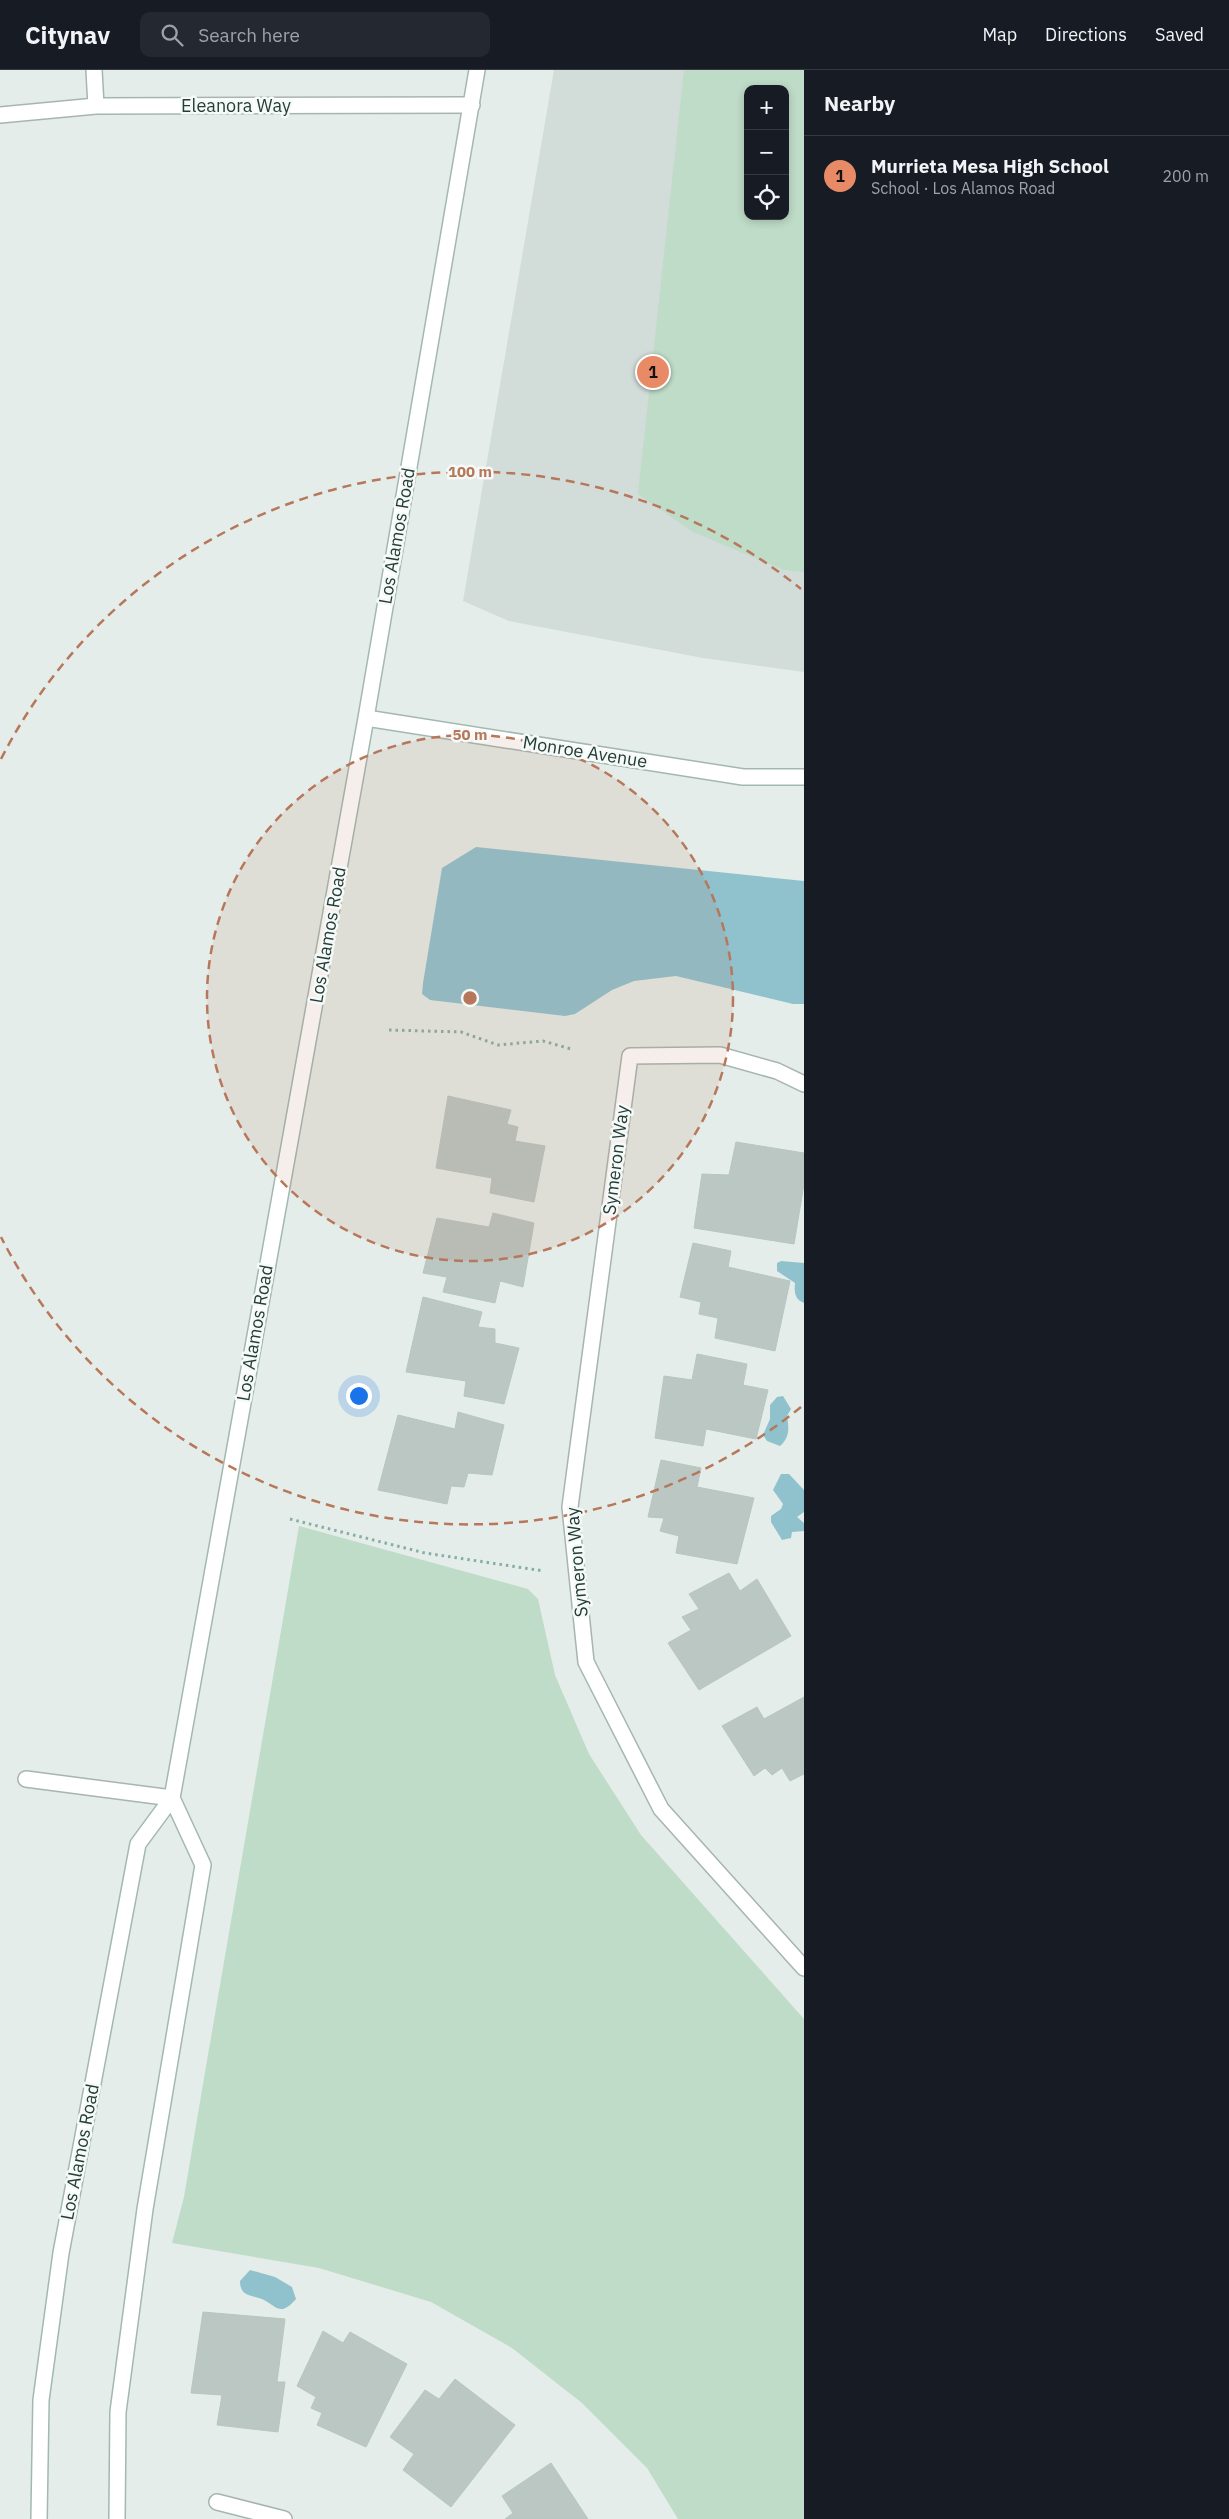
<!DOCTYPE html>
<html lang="en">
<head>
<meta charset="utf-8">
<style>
	body { margin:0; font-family:"IBM Plex Sans",sans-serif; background:#242831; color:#f1f3f6 }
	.controls { position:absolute; right:15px; top:15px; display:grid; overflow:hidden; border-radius:10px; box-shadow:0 2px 8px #0003 }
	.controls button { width:45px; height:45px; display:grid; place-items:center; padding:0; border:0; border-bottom:1px solid #363941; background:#171b24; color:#f1f3f6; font:25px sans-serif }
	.you { position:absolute; left:358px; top:1325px; width:18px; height:18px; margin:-12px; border:4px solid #fff; border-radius:50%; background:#1a73e8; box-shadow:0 0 0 8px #1a73e833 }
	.badge { display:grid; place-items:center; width:32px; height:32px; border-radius:50%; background:#e88a66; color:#111; font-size:16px; font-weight:700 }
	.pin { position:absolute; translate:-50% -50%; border:2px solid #fff; box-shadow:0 1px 5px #0006 }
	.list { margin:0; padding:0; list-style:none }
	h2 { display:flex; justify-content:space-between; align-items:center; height:65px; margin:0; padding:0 20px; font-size:21px }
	h2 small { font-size:16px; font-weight:400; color:#9ea1a6 }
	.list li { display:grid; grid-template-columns:32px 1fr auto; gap:15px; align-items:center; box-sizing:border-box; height:80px; padding:0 20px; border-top:1px solid #363941 }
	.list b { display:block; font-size:19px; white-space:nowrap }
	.list p { margin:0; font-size:16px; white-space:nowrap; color:#9ea1a6 }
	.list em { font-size:16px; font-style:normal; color:#9ea1a6 }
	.icon { flex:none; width:28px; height:28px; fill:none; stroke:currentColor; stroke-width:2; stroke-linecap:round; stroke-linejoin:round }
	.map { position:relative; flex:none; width:804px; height:2449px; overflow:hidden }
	header { display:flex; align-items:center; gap:30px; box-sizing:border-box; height:70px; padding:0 25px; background:#171b24; border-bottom:1px solid #363941 }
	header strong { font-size:24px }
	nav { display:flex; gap:28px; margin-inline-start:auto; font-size:18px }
	.search { width:350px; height:45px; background:#242831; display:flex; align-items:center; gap:12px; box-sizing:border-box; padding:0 18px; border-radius:10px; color:#9ea1a6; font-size:19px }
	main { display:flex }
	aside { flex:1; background:#171b24 }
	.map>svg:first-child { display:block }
	.built { fill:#d2dcd8; fill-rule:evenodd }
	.green { fill:#bfdcc8; fill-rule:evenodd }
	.water { fill:#90c2ce }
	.building { fill:#bac7c2; stroke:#b7c6c0 }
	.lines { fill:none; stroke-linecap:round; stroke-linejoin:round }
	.lane-casing { stroke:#a7b5b0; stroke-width:18 }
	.street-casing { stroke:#a7b5b0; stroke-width:18 }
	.secondary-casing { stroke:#a3b8b1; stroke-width:18 }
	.path { stroke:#87aea3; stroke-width:3; stroke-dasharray:2.5 4; stroke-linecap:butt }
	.lane { stroke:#fff; stroke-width:15 }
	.street { stroke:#fff; stroke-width:15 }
	.secondary { stroke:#fff; stroke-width:15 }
	.ring { fill:none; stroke:#b7775a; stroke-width:2.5; stroke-dasharray:9 6 }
	.labels { text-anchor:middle; stroke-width:5; stroke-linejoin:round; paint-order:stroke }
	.street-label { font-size:18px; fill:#253d37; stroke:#f5f9f7 }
	.centre { fill:#b7775a; stroke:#f5f9f7; stroke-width:2.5 }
	.ring-label { font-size:15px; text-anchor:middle; font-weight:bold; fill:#b7775a; stroke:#f5f9f7; stroke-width:5; stroke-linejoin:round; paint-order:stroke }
</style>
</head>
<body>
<header>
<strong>Citynav</strong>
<div class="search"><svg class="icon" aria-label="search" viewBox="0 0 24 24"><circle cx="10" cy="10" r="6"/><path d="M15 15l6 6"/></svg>Search here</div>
<nav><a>Map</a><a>Directions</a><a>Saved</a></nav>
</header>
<main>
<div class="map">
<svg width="804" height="2449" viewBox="0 0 804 2449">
	<rect width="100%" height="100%" fill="#e4ede9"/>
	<!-- built -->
	<path class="built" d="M554,0H804V602L703,588L509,551L463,531ZM748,19H785V146H748Z"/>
	<!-- green -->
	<path class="green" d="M684,0H804V502L784,500L693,462L638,424ZM748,19H785V146H748Z
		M299,1456L528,1519L538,1529L555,1605L589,1684L641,1765L804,1949V2449H678L647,2398L582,2333L512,2278L431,2232L319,2198L172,2173L184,2127L203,2014Z"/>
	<!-- water -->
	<path class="water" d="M476,777L804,811V934H793L676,906L634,911L612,920L575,944L565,946L430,930L422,924L423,913L442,798Z
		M781,1191L804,1193V1233C795,1229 794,1223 795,1213L777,1201V1193Z
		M783,1326L791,1339L787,1346C789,1358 790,1367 780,1376L767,1371L763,1365L770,1349V1335L777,1327Z
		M781,1404H789L804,1420V1442L797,1447L804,1453V1461L792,1462L791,1468L782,1470L771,1452V1446L781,1439L783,1434L773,1420Z
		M250,2200L275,2207L292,2217L296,2229C280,2247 278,2237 262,2229C252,2225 240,2227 240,2211Z"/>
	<!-- building -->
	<path class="building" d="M448,1026L511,1040L507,1054L518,1057L515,1071L545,1076L534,1132L490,1123L492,1108L436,1098Z
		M736,1072L804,1083V1114L794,1174L694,1158L702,1104L729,1105Z
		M493,1143L534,1153L523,1217L500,1211L495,1233L443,1222L447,1207L423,1203L437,1148L489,1157Z
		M693,1173L731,1181L728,1197L790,1211L775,1281L715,1268L718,1248L699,1244L701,1232L680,1227Z
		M423,1227L482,1242L478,1257L495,1259V1273L519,1278L504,1334L464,1326L466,1311L406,1302Z
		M697,1284L747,1294L743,1315L768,1320L756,1369L706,1359L703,1376L655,1368L664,1306L692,1310Z
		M458,1342L504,1355L492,1405L468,1403L464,1417L451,1416L447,1434L378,1420L398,1345L455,1359Z
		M661,1390L701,1398L697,1417L754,1428L737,1494L676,1483L679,1466L660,1461L664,1448L648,1447Z
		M729,1503L740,1521L757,1509L791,1566L699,1620L668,1573L691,1560L682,1547L699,1539L689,1524Z
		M804,1627V1704L790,1711L782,1698L772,1705L765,1698L754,1706L722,1656L757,1637L764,1649Z
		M203,2242L285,2249L277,2312H285L278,2362L217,2355L222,2325L191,2323Z
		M323,2261L343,2273L350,2262L407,2294L366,2377L317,2355L322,2343L311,2338L316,2327L297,2316Z
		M455,2309L515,2355L451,2437L403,2400L414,2384L390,2367L425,2320L439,2329Z
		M551,2393L588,2449H505L513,2443L502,2426Z"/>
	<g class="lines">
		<!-- lane casing -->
		<g class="lane-casing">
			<path id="lane" d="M26,1709L172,1728"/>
		</g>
		<!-- street casing -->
		<g class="street-casing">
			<path id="street" d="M94,0L96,36
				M0,45L96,36L472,35
				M804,1014L777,1001L720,985L630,986L570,1437L586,1592L661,1739L804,1898
				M217,2432L284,2449"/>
		</g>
		<!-- secondary casing -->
		<g class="secondary-casing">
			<path id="secondary" d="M366,648L743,707H804
				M39,2449L41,2330L61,2183L138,1774L172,1728L366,648L477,0
				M117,2449L118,2342L145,2139L203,1795L172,1728"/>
		</g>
		<!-- path -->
		<path class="path" d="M389,960L461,962L498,975L543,971L571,979
			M290,1449L425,1483L544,1501"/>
		<!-- lane -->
		<use href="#lane" class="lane"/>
		<!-- street -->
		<use href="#street" class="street"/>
		<!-- secondary -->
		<use href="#secondary" class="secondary"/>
	</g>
	<!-- distance rings -->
	<circle cx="470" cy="928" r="263" fill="#b7775a" fill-opacity=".12"/>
	<g class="ring">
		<circle cx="470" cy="928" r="263"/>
		<path d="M801 1337A526 526 0 0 1 1 1167M1 689A526 526 0 0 1 801 519"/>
	</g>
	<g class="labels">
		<!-- street labels -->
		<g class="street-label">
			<text x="236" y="42">Eleanora Way</text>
			<text transform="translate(397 466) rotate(-80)" y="6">Los Alamos Road</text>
			<text transform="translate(585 682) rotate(9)" y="6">Monroe Avenue</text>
			<text transform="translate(328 865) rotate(-80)" y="6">Los Alamos Road</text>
			<text transform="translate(616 1090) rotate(-83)" y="6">Symeron Way</text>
			<text transform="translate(255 1263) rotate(-80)" y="6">Los Alamos Road</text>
			<text transform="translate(577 1492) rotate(-95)" y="6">Symeron Way</text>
			<text transform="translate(80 2082) rotate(-79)" y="6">Los Alamos Road</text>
		</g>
	</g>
	<circle cx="470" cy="928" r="8" class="centre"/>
	<g class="ring-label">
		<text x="470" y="407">100 m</text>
		<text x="470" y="670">50 m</text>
	</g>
</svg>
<div class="controls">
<button>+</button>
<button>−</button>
<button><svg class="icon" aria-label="locate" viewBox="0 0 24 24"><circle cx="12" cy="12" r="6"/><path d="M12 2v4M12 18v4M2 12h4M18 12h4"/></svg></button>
</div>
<div class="you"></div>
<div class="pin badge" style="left:653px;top:302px">1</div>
</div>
<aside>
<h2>Nearby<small></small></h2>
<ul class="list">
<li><span class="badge">1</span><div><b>Murrieta Mesa High School</b><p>School · Los Alamos Road</p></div><em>200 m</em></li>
</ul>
</aside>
</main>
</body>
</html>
